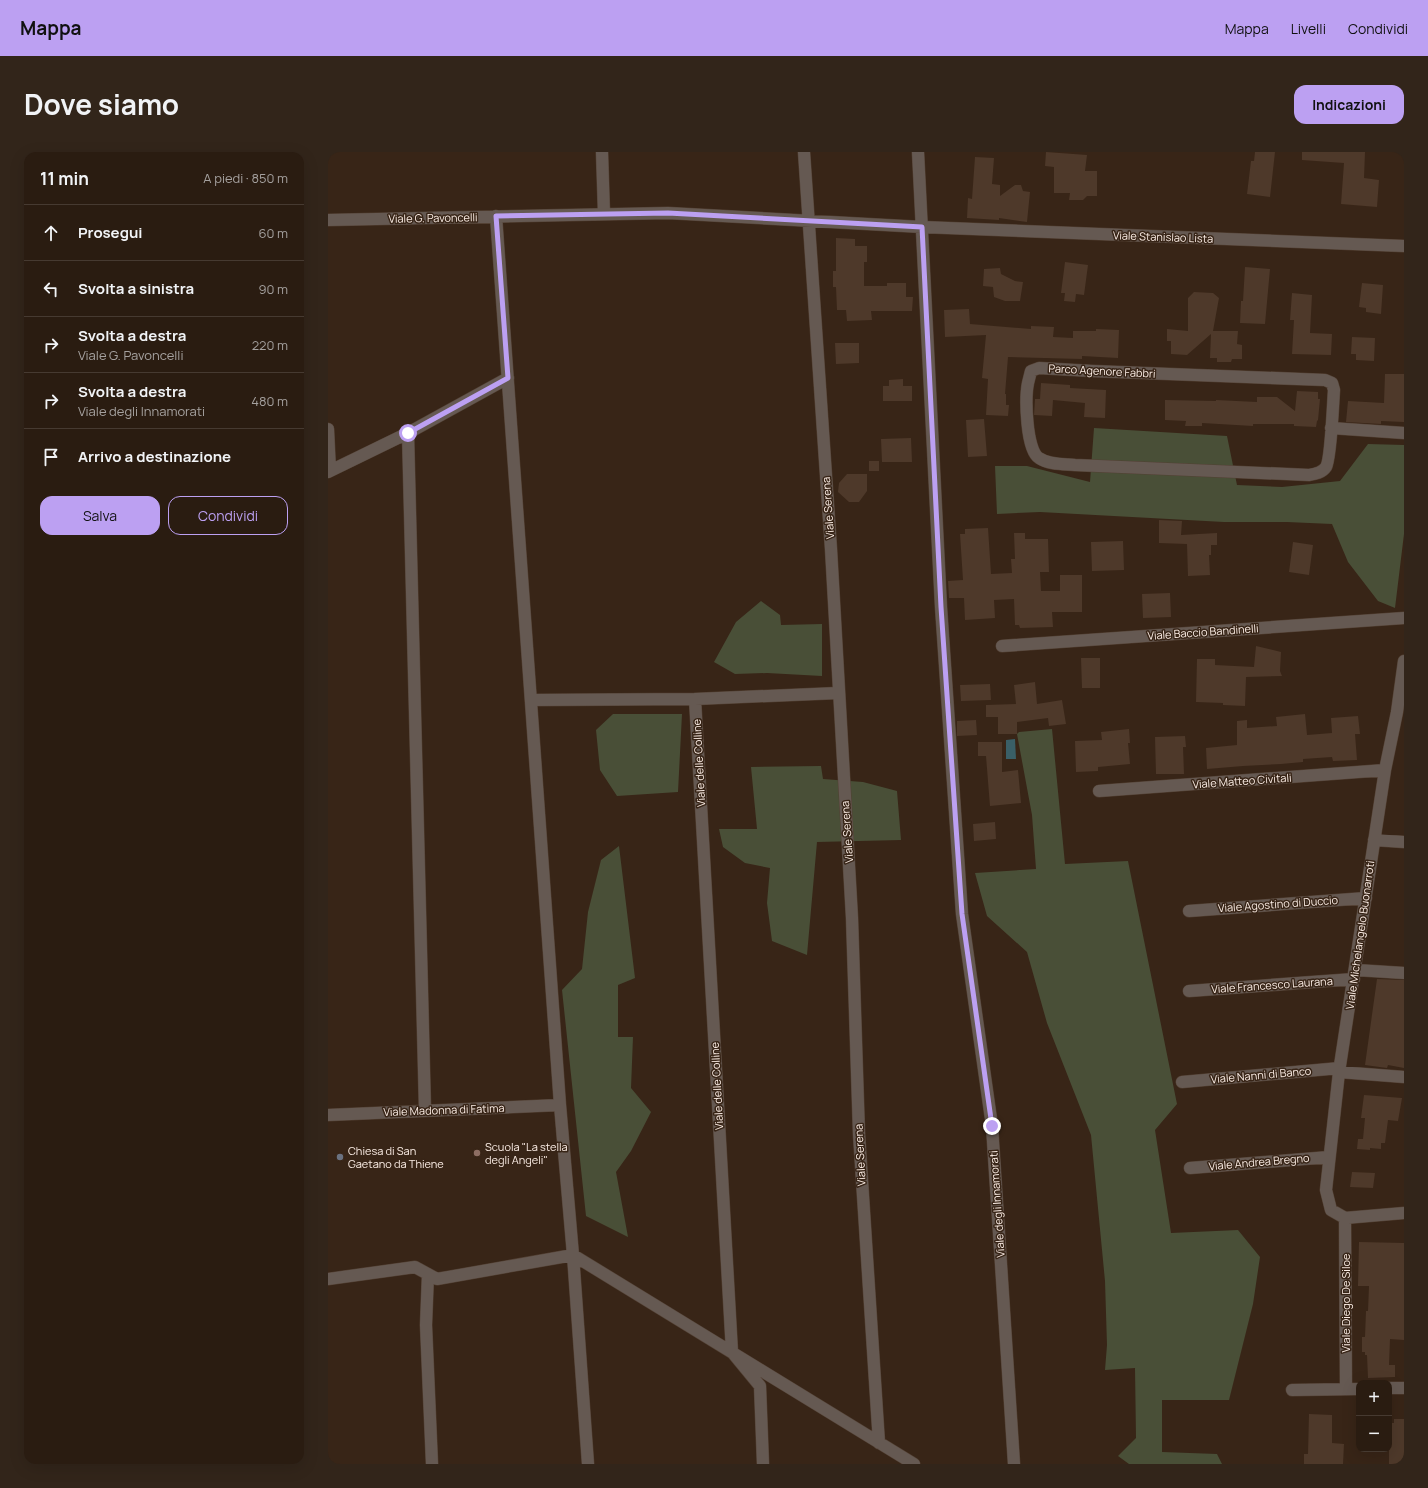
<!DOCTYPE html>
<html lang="it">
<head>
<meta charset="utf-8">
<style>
	body { margin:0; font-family:Manrope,sans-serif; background:#32251a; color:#f1f3f6 }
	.controls { position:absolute; right:12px; bottom:12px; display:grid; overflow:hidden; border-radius:8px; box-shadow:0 4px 16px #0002 }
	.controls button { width:36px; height:36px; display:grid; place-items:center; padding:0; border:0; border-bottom:1px solid #463a31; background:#2a1c11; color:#f1f3f6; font:20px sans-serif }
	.stop { position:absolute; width:12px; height:12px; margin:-9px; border:3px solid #bca0f2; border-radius:50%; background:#fff }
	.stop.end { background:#bca0f2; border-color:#fff; box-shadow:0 1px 4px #0008 }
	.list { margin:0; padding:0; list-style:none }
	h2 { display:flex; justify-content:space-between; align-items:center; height:52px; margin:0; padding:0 16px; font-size:17px }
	h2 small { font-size:13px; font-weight:400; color:#a5a19f }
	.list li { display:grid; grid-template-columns:26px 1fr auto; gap:12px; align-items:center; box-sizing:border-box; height:56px; padding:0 16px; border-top:1px solid #463a31 }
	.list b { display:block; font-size:15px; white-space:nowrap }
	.list p { margin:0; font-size:13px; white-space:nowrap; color:#a5a19f }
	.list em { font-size:13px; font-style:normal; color:#a5a19f }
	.actions { display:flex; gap:8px; padding:12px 16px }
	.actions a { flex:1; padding:9px 0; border:1px solid #bca0f2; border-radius:12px; text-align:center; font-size:14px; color:#bca0f2 }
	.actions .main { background:#bca0f2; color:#111 }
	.icon { flex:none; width:22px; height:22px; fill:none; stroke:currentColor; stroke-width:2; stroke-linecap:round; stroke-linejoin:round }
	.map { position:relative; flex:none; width:1076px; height:1312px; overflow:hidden; border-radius:12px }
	header { display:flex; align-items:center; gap:24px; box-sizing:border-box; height:56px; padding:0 20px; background:#bca0f2; color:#111 }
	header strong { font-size:19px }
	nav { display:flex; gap:22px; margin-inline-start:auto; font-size:14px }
	.intro { display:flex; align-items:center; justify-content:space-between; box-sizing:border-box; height:96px; padding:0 24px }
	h1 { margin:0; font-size:28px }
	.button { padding:10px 18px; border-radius:12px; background:#bca0f2; color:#111; font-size:14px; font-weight:700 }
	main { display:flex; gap:24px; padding:0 24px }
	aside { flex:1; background:#2a1c11; border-radius:12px; box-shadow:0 4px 16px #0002 }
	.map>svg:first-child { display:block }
	.green { fill:#494f37 }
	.water { fill:#3a5f67 }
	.building { fill:#4e392a }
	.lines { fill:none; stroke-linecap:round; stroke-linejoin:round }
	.minor-casing { stroke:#534134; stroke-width:13 }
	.minor { stroke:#655952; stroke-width:12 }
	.route { stroke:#bca0f2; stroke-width:5 }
	.education-dot { fill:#8d6e63; stroke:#382517; stroke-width:1.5 }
	.worship-dot { fill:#6b7280; stroke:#382517; stroke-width:1.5 }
	.labels { text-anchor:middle; stroke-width:3; stroke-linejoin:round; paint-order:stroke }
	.street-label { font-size:11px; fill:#fbede5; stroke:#382517 }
	.poi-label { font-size:11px; fill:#fbede5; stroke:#382517; text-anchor:start }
</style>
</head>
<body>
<header>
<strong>Mappa</strong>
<nav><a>Mappa</a><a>Livelli</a><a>Condividi</a></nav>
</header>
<div class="intro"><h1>Dove siamo</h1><a class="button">Indicazioni</a></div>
<main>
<aside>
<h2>11 min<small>A piedi · 850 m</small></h2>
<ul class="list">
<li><svg class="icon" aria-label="ahead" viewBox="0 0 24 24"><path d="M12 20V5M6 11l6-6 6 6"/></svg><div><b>Prosegui</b></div><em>60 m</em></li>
<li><svg class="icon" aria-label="left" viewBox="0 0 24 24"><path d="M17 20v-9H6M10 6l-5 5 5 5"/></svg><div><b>Svolta a sinistra</b></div><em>90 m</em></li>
<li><svg class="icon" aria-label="right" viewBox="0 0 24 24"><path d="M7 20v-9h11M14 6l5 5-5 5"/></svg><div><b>Svolta a destra</b><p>Viale G. Pavoncelli</p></div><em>220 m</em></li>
<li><svg class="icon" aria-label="right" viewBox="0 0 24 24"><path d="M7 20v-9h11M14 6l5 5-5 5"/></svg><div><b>Svolta a destra</b><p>Viale degli Innamorati</p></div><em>480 m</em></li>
<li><svg class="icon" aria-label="arrive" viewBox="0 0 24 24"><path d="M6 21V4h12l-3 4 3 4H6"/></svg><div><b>Arrivo a destinazione</b></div></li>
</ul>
<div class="actions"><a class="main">Salva</a><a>Condividi</a></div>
</aside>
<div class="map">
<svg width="1076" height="1312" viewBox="0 0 1076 1312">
	<rect width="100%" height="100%" fill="#382517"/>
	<!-- green -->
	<path class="green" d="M766,276L899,284L909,333L954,335L1012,329L1040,292L1076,293V382L1067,456L1050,449L1020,410L1004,372L959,370H896L712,360L669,362L667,314H699L762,330Z
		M433,449L452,463L453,473L494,472V524L439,521L407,522L386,510L408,470Z
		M285,562H354L350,640L289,644L272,618L268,578Z
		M724,577L737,712L800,709L849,952L827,978L843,1081L910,1078L932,1105L925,1152L901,1248H834V1300L889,1302L894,1312H801L790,1304L808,1286L807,1216L777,1218L779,1193L777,1129L763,983L719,871L699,800L659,764L647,721L708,717L704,663L689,582L691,580Z
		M493,614L495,627L535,630L569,639L573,688L489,690L479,803L444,789L439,751L442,716L417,711L395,695L391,677H429L423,615Z
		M291,694L307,826L290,833V885H305L303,936L323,960L303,999L288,1020L300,1085L258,1064L234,838L254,817L260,760L273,708Z"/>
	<!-- water -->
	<path class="water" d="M687,587L688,607H678V588Z"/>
	<!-- building -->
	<path class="building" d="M718,0L759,3L757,19H769V44H759L755,48H741L742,41H726V15L717,14Z
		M927,0H947L942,45L919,42L923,9H926Z
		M974,0H1037L1036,26L1051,28L1049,55L1013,52L1016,11L974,8Z
		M647,5L666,6L664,32L672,33V44L687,33H693L695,39L702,40L699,70L671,66V68L639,66L640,46L644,47Z
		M508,86L527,87V94H539V110H536V134H559V131H578V145H585L584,159H543L544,168L519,169L518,158H509L508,135H505V119H508Z
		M737,110L760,113L756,143L748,142L747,150L736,149L737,141H733Z
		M917,115L942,117L937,172L912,171L913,149H915Z
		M672,116L673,122L687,129L695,130L692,149H677L666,145L665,135L655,134L656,117Z
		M1034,131L1055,133L1053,162L1038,160V156L1031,155Z
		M866,140L885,141L891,146L885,179H910L909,192L914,193V207H904L903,210H889V206H882L883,182L859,203L843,202V189H839V177L860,179V146Z
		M964,141L984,143L982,181L1004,182L1003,203L964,202L966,168H962Z
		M641,157L642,172L703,177V174L726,175L725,185L745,186V179H768V177L791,178L790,206L754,204V207L680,205L677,242H678V253H681L680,264L658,263L660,227L654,226L658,183L617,185L616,158Z
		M1024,185L1047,186L1046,209L1028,208V202H1023Z
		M507,191H531V211L508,212Z
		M1057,222H1076V270L1053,269V272L1018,270L1020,249L1056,251Z
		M575,227V234H584V249H555V234H561V228Z
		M713,231L742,233V236L778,238L777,266L756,265L757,251L725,248L724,264L706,263L707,247H712Z
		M969,239L990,240V247H992L990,268L989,269L988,275L966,274V272H925V274L874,271V274H857L858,269L837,268V248L888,249V248L929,250V245H949L967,259Z
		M656,267L659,304L640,305L638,268Z
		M583,286L584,310H554L553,287Z
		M541,309H551V319H541Z
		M519,322H539V339L531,350H521L510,340L511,331Z
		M831,368L854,369L853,383L889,381V393H883V403H881L882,423L860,424L859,392L831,391Z
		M660,376L663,422L684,421L683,407H687L686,381H697V387H720L721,420H712L713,439H732V423H754V460H724L725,475L692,476L691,473H687L686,447L666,448L667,466L637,468L636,446H621L620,429L635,428L632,382H637V377Z
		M795,389L796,418L764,419L763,390Z
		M965,390L985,393L981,423L961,420Z
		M842,441L843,465L815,466L814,442Z
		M928,494L953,500L952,519L954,524L918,525L917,554L895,553V551L868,550L869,507H887V513L926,515Z
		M753,506H772V536H754Z
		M707,530L709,552L734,548L738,572L721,574L720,566L689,570V582H670V565H658V553L688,552L686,533Z
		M662,532L663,548L633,549L632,533Z
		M977,562L979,583L1004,581L1003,566L1030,564L1032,582H1027L1029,608L1005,609L1004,605L975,607V610L953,612L915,614L879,617L878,596L909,593V569L919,568V576L949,574L948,565Z
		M648,568L649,583L629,584V569Z
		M801,577L802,591H800L802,612L770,615V619L748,620L747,589L774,588L773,580Z
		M857,584L858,595H855L856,622H828L827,585Z
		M650,590H674V620L690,618L693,651L662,654L658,604H650Z
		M667,670L668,687L646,689L645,672Z
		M1049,827L1076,828V916L1060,913L1059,916L1037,913Z
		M1036,943L1074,946L1070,969L1060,968L1057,991H1053V997L1042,996V998L1029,997L1030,987H1035L1037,966H1033Z
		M1024,1020L1047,1021L1045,1036L1022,1035Z
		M1031,1090L1076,1091V1188L1062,1187L1061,1213H1067V1225L1040,1226L1039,1203H1037V1200H1034V1185H1037L1038,1159H1040L1041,1134H1030Z
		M981,1262L1004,1263V1291L1016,1292L1015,1312H976V1302H980Z
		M1066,1267H1076V1312H1061V1271H1066Z"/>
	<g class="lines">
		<!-- minor casing -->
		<g class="minor-casing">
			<path id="minor" d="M274,0L276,62
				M476,0L503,397L524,766L531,982L551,1291
				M590,0L613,455L634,762L664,974L686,1312
				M168,64L232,953L245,1103L260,1312
				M0,68L340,61L594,75L1076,94
				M711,216L764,219L997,228L1004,231L1006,238C1005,251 1003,307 998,315C994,321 987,322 981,323L747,313C736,312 721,313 711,306C698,298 697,246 700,231C701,227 702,223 703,219Z
				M1003,276L1076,281
				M0,277L2,319
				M80,281L180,226
				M0,320L80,281L97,958
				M674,494L1076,466
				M1076,509L1069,560L1057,618L1011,920L998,1038L1003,1058L1017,1066L1076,1061
				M367,547L404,1200L432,1234L435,1312
				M203,548L367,547L510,541
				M771,639L1057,618
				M1046,688L1076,690
				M861,759L1038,746
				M1028,818L1076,821
				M861,839L1026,827
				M1011,920L1076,925
				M854,930L1012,916
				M0,963L232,953
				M862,1016L1001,1005
				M1017,1066L1018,1237
				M100,1122L98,1173L104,1312
				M0,1127L87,1115L109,1127L245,1103L586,1312
				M1061,1236H1076
				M964,1238L1031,1237"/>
		</g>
		<!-- minor -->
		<use href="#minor" class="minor"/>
	</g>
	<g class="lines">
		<!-- route -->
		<path class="route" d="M80,281L180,226L168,64L340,61L594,75L613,455L634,762L664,974"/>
	</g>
	<!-- markers -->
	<circle class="education-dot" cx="149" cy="1001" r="4"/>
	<circle class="worship-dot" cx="12" cy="1005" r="4"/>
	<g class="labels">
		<!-- street labels -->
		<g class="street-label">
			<text transform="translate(105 66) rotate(-1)" y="4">Viale G. Pavoncelli</text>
			<text transform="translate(835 85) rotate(2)" y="4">Viale Stanislao Lista</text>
			<text transform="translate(774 219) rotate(3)" y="4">Parco Agenore Fabbri</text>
			<text transform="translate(500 356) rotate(-94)" y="4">Viale Serena</text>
			<text transform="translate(875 480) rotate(-4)" y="4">Viale Baccio Bandinelli</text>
			<text transform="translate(371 611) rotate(-93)" y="4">Viale delle Colline</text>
			<text transform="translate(914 629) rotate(-4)" y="4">Viale Matteo Civitali</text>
			<text transform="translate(519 680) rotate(-94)" y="4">Viale Serena</text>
			<text transform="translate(950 752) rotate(-4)" y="4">Viale Agostino di Duccio</text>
			<text transform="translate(1032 783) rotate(-82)" y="4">Viale Michelangelo Buonarroti</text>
			<text transform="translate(944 833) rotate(-4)" y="4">Viale Francesco Laurana</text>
			<text transform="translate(933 923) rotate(-5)" y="4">Viale Nanni di Banco</text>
			<text transform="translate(389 934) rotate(-93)" y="4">Viale delle Colline</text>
			<text transform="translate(116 958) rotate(-2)" y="4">Viale Madonna di Fatima</text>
			<text transform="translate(532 1003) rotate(-93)" y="4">Viale Serena</text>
			<text transform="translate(931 1010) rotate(-5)" y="4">Viale Andrea Bregno</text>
			<text transform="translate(669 1052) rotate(-94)" y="4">Viale degli Innamorati</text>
			<text transform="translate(1018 1151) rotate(-90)" y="4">Viale Diego De Siloe</text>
		</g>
		<!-- poi labels -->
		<g class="poi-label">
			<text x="157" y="999">Scuola "La stella<tspan x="157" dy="13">degli Angeli"</tspan></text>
			<text x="20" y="1003">Chiesa di San<tspan x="20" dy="13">Gaetano da Thiene</tspan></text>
		</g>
	</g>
</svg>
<div class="controls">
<button>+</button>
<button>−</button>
</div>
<div class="stop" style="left:80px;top:281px"></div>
<div class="stop end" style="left:664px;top:974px"></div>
</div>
</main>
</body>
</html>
